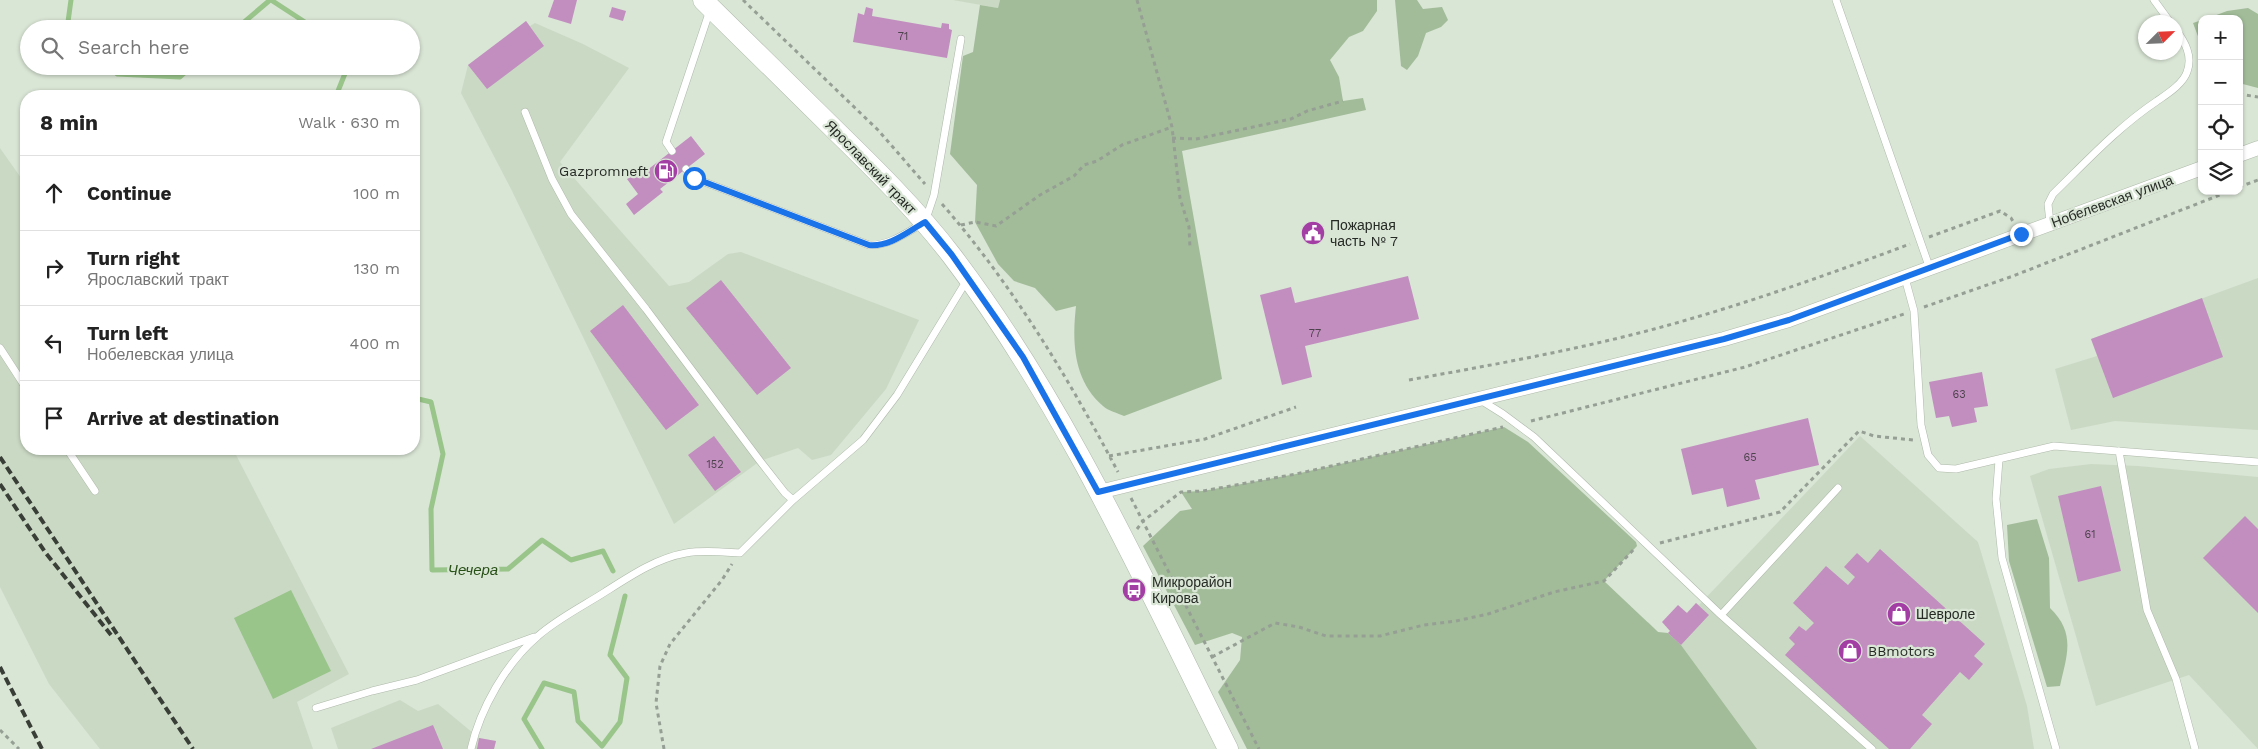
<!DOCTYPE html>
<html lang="en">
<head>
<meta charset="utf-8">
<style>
	body { margin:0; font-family:"Work Sans",sans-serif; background:#f2f2f2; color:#222 }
	.controls { position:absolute; right:15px; top:15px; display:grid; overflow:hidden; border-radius:10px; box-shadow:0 1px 4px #0004 }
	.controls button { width:45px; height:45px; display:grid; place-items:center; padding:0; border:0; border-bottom:1px solid #e0e0e0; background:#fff; color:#222; font:25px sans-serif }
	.compass { position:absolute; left:2138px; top:15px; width:45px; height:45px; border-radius:50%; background:#fff; box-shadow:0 1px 4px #0004; rotate:66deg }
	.stop { position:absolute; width:15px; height:15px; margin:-11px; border:4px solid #1a73e8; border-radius:50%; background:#fff }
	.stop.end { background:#1a73e8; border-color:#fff; box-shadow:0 1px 5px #0008 }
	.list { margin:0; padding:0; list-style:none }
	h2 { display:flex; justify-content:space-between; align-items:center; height:65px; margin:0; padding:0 20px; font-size:21px }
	h2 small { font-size:16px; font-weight:400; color:#767676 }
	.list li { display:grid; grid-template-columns:32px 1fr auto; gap:15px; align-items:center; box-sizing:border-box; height:75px; padding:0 20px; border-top:1px solid #e0e0e0 }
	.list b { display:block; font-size:19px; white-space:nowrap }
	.list p { margin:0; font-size:16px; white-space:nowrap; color:#767676 }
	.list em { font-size:16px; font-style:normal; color:#767676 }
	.icon { flex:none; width:28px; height:28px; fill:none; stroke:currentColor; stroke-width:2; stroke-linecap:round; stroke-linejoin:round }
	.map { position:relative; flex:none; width:2258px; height:749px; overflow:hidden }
	.search { position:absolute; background:#fff; box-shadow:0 1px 4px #0004; left:20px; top:20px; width:400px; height:55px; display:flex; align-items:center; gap:12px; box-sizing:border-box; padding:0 18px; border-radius:28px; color:#767676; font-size:19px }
	.panel { position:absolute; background:#fff; box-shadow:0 1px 4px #0004; left:20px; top:90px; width:400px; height:365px; border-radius:20px }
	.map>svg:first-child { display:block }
	.built { fill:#cad9c4 }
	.green { fill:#a2bc99 }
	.water { fill:#99c48a }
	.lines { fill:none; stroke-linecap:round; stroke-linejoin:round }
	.stream { stroke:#99c48a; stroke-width:5 }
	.building { fill:#c28ec0 }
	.lane-casing { stroke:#aeb9aa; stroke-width:8 }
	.street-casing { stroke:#aeb9aa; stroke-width:15 }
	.secondary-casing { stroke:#aeb9aa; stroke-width:21 }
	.path { stroke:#969f94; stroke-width:3; stroke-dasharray:4 4; stroke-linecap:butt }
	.lane { stroke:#fff; stroke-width:7 }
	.street { stroke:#fff; stroke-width:14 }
	.secondary { stroke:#fff; stroke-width:20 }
	.rail { stroke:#393e37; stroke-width:4; stroke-dasharray:8 4; stroke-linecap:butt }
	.route { stroke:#1a73e8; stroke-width:6 }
	.labels { text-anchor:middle; stroke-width:4.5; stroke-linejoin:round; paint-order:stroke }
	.number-label { font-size:11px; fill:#4d434c }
	.street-label { font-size:14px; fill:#262a25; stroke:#d9e5d5 }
	.poi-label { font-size:14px; fill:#262a25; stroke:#d9e5d5; text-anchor:start }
	.water-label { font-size:15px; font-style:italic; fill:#275016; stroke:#d9e5d5 }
</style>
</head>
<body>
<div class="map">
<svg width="2258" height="749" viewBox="0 0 2258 749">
	<rect width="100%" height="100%" fill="#d9e5d5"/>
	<!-- built -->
	<path class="built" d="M953,0H1000L998,8Z
		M526,21L530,26L535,23L583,44L629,68L560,162L669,286L689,282L728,254L741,252L919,320L886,389L831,455L812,460L798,448L760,461L674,524L511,189L461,93L468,65Z
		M0,148L26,185V449H233L349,674L297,702L313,749H100L49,684L0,587Z
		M2258,278V430L2115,421L2071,430L2055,369L2097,356L2091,339Z
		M1860,436L1978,542L2027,706L2034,749H1310L1648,622L1702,675L1681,645L1668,633L1696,603L1699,605Z
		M2091,464L2138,466L2258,477V749L2189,675L2096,706L2030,476L2049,469Z
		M400,700L418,711L438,704L479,738L496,741L494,749H338L331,728Z"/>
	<!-- green -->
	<path class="green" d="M1000,0H1377V11L1363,31L1349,37L1330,60L1339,77L1343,101L1363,98L1366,110L1182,151L1222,379L1124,416C1118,413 1108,411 1103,406C1073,380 1072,342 1076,306L1056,311L1035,288L1014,281L998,264L975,222L977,185L950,154L963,56L973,52L980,5L998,8Z
		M1395,0H1417L1423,9L1442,7L1448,20L1441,27L1426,33L1418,56L1407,70L1401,66Z
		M2248,8L2258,14V88L2239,83V19H2206L2227,11Z
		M2202,20V47L2193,23Z
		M1504,427L1528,442L1636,542L1637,546L1604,581L1658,632L1668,633L1681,645L1757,749H1247L1218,692L1240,660L1242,637L1232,633L1195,645L1143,546L1180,511L1192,509L1181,492L1203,491L1296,474Z
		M2037,519L2049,558L2050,608C2076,633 2067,655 2060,686L2047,687L2009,561L2007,525Z"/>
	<!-- water -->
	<path class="water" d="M291,590L331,671L273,699L234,618Z"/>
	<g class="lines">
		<!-- stream -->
		<path class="stream" d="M271,0L314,28L313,24L320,29
			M67,29L71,0
			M236,29L270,0
			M113,66L117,74L180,77L192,66
			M336,96L348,66
			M366,96H371
			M414,398L431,402L443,454L431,509L432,570L508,569L542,540L571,560L603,551L613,571
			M542,749L524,719L544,683L574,692L578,721L602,746L620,722L627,678L610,655L625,596"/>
	</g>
	<!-- building -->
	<path class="building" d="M554,0H577L571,24L548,17Z
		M612,7L626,11L623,21L609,17Z
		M866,7L873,9L872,16L941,28L942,23L949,24V29L952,30L947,58L853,42L858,13L864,15Z
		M526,21L544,46L487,89L468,65Z
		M691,136L705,154L660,189L663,192L634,215L626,204L638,194L627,179L643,166L646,171Z
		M1408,276L1419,319L1305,346L1312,377L1282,385L1260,295L1291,287L1295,303Z
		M721,280L791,368L757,395L686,308Z
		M2202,298L2223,357L2113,398L2091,339Z
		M623,305L699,405L666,430L590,331Z
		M1982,372L1988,406L1974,408L1977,422L1952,427L1949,416L1936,418L1929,382Z
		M1808,418L1819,465L1755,480L1760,499L1727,507L1723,488L1692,495L1681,449Z
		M714,436L741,472L715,491L688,455Z
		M2101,486L2121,571L2078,582L2058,496Z
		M2245,516L2258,529V613L2203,558Z
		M1880,549L1985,644L1974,656L1983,664L1969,680L1960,672L1922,715L1932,724L1910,749H1889L1785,655L1795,644L1789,638L1799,626L1806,631L1814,623L1793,603L1826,566L1848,585L1855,577L1844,567L1857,553L1868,563Z
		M1696,603L1709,615L1681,645L1668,633L1670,631L1662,622L1678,605L1687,613Z
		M433,725L443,749H371Z
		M479,738L496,741L494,749H477Z"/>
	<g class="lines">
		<!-- lane casing -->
		<g class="lane-casing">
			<path id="lane" d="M1836,0L1930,269
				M2154,0L2170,22
				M525,112L552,179L571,214L646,309L760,461L785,493L793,500
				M672,151L666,142L710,10
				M686,169L694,178L869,245C890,246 907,232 925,222L934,195L961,39
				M2050,223L2048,204L2053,194C2086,162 2118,127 2157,101C2167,94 2183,84 2187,72C2193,56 2185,42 2176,30
				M1905,278L1914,311L1921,425L1928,455L1939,468L1956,469L2054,446L2258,462
				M0,348L26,388
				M1479,399L1503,414L1534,437L1721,615L1872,749
				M67,449L95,491
				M2119,451L2147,610L2176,679L2195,749
				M1999,460L1996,499L2002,558L2056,749
				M1721,615L1838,488
				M316,708L372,691L417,680L534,637
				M471,749C480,709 506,663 538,636C557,619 583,606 605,592C630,576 657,558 686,553C704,550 722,552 740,553L793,500L863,440L897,395L967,280"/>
		</g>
		<!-- street casing -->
		<g class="street-casing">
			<path id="street" d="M2239,155L2258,148
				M1099,492L1724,339L1789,320L2202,168"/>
		</g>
		<!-- secondary casing -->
		<g class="secondary-casing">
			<path id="secondary" d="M703,0C746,42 789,85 832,127C874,168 916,209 952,256C1066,406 1144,581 1228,749"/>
		</g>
		<!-- path -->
		<path class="path" d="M743,0L878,130L925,184
			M1137,0L1172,127L1180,198L1189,227L1190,248
			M2239,94L2258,97
			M1172,138L1196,139L1291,119L1307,111L1343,101
			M2239,187L2258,180
			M942,204C1012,284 1069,379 1118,472
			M961,225L975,222L996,226L1040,195L1074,176L1084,165L1097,161L1122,145L1172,127
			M1929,237L2000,211L2011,218L2014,223
			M1924,307L2013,276L2230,191
			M1409,380C1492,365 1576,350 1658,328C1743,305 1827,275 1910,244
			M1531,421L1745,367L1904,314
			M1109,456L1205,439L1296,407
			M1131,498L1259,749
			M1137,529L1143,521L1181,492L1203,491L1296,474L1503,427
			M1660,543L1780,512L1859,431L1874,436L1913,440
			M1212,657L1275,623L1299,627L1326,636H1380L1424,625L1456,621L1488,614L1554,592L1604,581L1635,548
			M0,730L19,749
			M664,749L656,703L660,666L670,644L722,580L732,564"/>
		<!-- lane -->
		<use href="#lane" class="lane"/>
		<!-- street -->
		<use href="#street" class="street"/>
		<!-- secondary -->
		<use href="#secondary" class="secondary"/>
		<!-- rail -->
		<path class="rail" d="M0,457L193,749
			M0,484L45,552L111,635
			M0,667L42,749"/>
	</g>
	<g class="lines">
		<!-- route -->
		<path class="route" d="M694,178L869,245C890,247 907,232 925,222L952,255L1023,357L1098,492L1724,339L1789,320L2021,234"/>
	</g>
	<!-- icons -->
	<defs>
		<g id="fuel-disc" transform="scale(1.25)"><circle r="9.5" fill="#a33fa4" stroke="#d9e5d5"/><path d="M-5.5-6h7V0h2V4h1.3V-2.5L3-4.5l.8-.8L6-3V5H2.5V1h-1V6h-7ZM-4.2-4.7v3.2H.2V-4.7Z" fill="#fff"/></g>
		<g id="civic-disc" transform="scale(1.25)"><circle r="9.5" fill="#a33fa4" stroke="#d9e5d5"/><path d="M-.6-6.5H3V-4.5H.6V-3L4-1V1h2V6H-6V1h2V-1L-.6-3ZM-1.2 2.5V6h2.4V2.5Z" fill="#fff"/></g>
		<g id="bus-disc" transform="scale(1.25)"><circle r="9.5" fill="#a33fa4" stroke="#d9e5d5"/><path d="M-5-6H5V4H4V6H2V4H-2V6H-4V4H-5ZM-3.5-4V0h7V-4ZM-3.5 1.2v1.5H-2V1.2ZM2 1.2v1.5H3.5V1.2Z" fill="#fff"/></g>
		<g id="shop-disc" transform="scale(1.25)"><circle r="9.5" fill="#a33fa4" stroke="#d9e5d5"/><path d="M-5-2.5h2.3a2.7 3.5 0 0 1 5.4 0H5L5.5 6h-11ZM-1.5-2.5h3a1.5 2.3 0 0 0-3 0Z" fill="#fff"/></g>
	</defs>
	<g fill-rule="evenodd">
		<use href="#fuel-disc" x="666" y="171"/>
		<use href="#civic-disc" x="1313" y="233"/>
		<use href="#bus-disc" x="1134" y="590"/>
		<use href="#shop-disc" x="1899" y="614"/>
		<use href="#shop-disc" x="1850" y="651"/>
	</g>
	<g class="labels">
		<!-- number labels -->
		<g class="number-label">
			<text x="903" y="40">71</text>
			<text x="1315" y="337">77</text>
			<text x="1959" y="398">63</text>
			<text x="1750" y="461">65</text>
			<text x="715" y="468">152</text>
			<text x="2090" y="538">61</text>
		</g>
		<!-- street labels -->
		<g class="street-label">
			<text transform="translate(871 167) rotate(46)" y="5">Ярославский тракт</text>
			<text transform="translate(2112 201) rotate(-20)" y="5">Нобелевская улица</text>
		</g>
		<!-- poi labels -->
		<g class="poi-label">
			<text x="648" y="176" text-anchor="end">Gazpromneft</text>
			<text x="1330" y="230">Пожарная<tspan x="1330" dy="16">часть № 7</tspan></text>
			<text x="1152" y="587">Микрорайон<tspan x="1152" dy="16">Кирова</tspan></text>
			<text x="1916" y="619">Шевроле</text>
			<text x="1868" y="656">BBmotors</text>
		</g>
		<!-- water labels -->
		<g class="water-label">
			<text x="473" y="575">Чечера</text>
		</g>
	</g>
</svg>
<div class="controls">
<button>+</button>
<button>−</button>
<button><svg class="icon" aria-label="locate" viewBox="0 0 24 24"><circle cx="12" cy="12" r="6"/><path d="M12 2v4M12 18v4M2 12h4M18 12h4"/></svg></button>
<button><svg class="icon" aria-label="layers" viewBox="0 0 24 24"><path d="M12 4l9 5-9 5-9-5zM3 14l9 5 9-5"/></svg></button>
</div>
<svg class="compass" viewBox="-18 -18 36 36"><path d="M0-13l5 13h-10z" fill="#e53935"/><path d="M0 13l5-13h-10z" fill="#767676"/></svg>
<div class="stop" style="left:694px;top:178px"></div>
<div class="stop end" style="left:2021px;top:234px"></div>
<div class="search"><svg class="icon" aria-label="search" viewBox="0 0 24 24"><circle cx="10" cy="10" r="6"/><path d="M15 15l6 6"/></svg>Search here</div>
<section class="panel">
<h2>8 min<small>Walk · 630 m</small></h2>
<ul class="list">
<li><svg class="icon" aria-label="ahead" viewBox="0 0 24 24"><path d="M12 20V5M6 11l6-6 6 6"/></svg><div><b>Continue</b></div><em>100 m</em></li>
<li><svg class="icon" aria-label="right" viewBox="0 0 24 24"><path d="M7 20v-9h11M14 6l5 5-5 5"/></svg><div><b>Turn right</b><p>Ярославский тракт</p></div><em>130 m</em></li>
<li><svg class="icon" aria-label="left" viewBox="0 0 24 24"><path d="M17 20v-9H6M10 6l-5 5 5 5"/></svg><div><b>Turn left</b><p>Нобелевская улица</p></div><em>400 m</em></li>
<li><svg class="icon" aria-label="arrive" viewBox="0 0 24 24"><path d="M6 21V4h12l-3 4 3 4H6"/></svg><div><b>Arrive at destination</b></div></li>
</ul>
</section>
</div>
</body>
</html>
